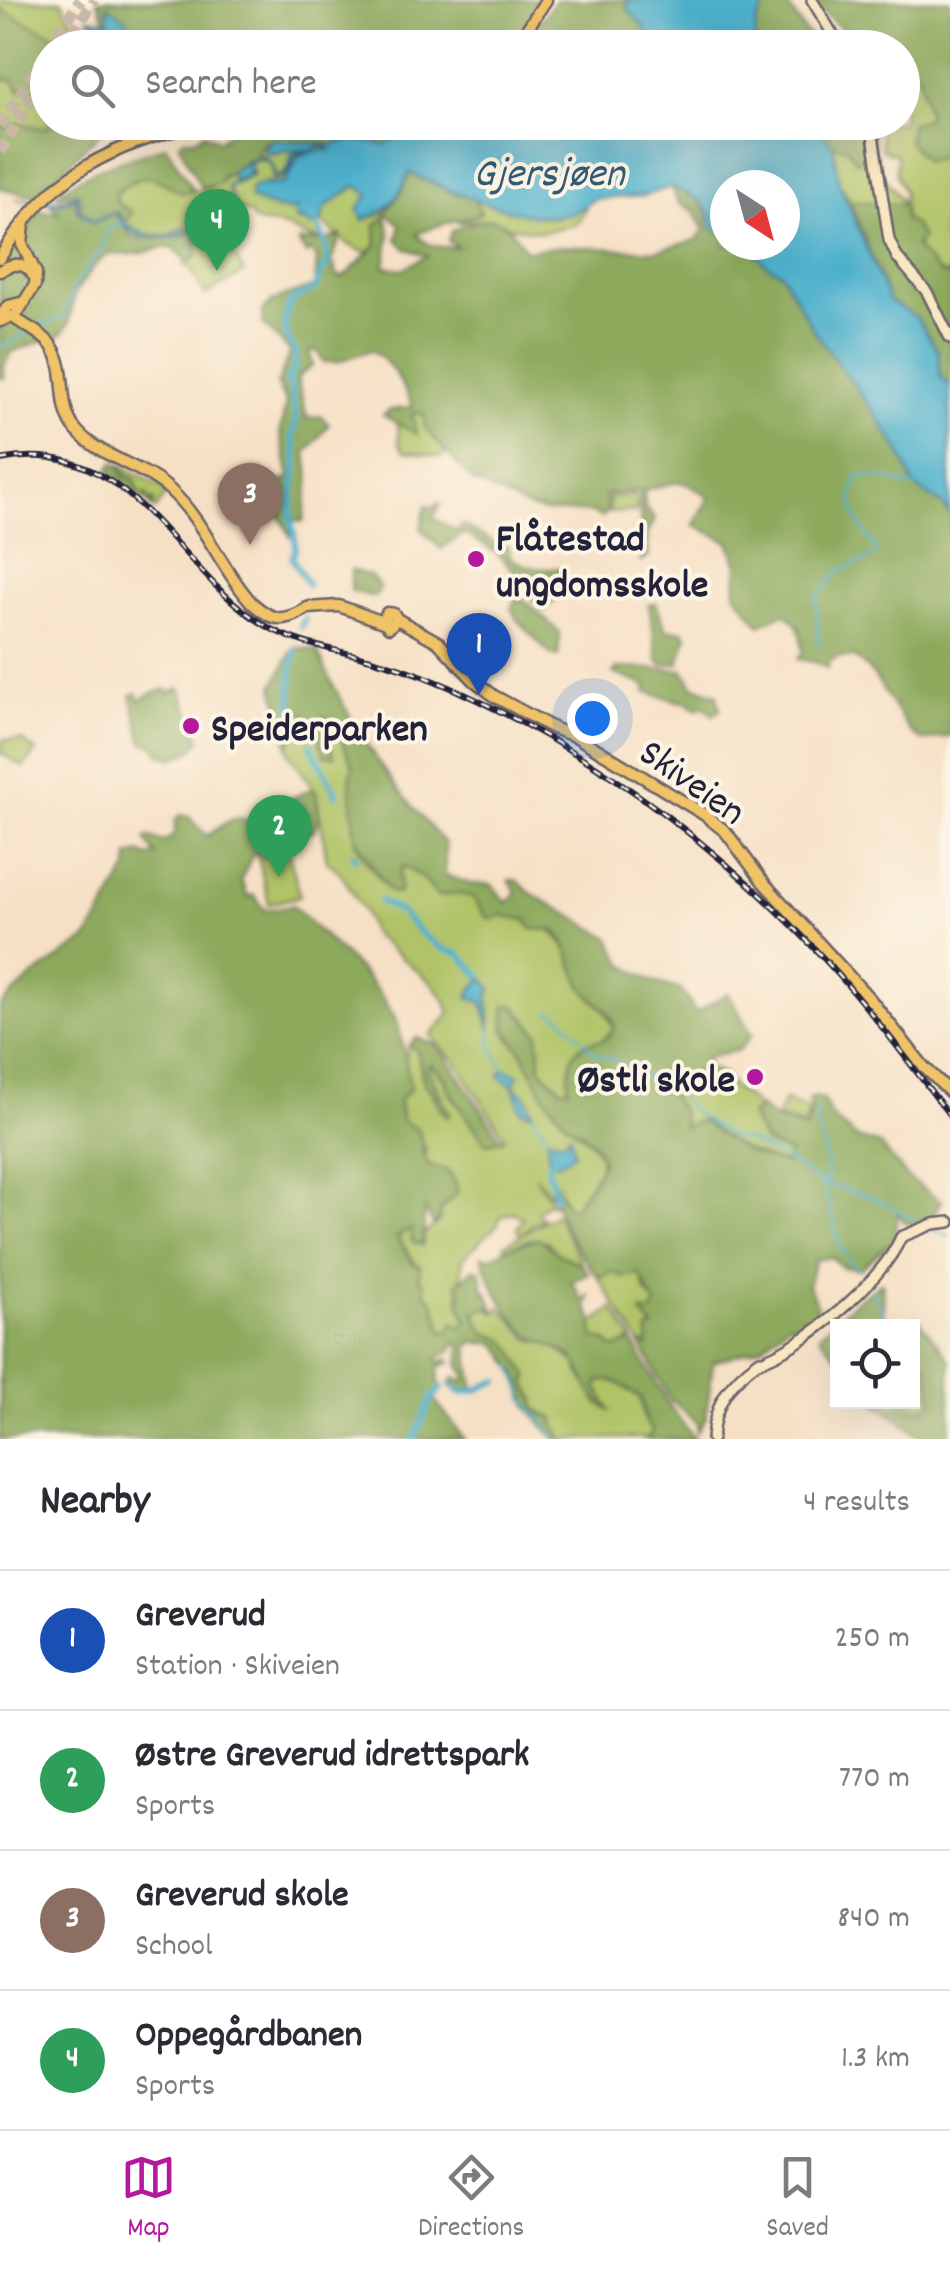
<!DOCTYPE html>
<html lang="en">
<head>
<meta charset="utf-8">
<style>
	body { margin:0; font-family:Dekko,sans-serif; background:#f7f7f7; color:#2b2b33 }
	.controls { position:absolute; right:30px; bottom:30px; display:grid; overflow:hidden; border-radius:0px; box-shadow:0 10px 40px #0002 }
	.controls button { width:90px; height:90px; display:grid; place-items:center; padding:0; border:0; border-bottom:2px solid #e1e1e2; background:#fff; color:#2b2b33; font:50px sans-serif }
	.compass { position:absolute; left:710px; top:170px; width:90px; height:90px; border-radius:50%; background:#fff; box-shadow:0 10px 40px #0002; rotate:144deg }
	.you { position:absolute; left:592px; top:718px; width:35px; height:35px; margin:-25px; border:8px solid #fff; border-radius:50%; background:#1a73e8; box-shadow:0 0 0 15px #1a73e833 }
	.badge { display:grid; place-items:center; width:65px; height:65px; border-radius:50%; background:#b5179e; color:#fff; font-size:32px; font-weight:700 }
	.pin { position:absolute; translate:-50% -82px; filter:drop-shadow(0 2px 5px #0008) }
	.pin::after { content:''; position:absolute; top:52px; width:35px; height:30px; background:inherit; clip-path:polygon(0 0,100% 0,50% 100%) }
	.list { margin:0; padding:0; list-style:none }
	h2 { display:flex; justify-content:space-between; align-items:center; height:130px; margin:0; padding:0 40px; font-size:42px }
	h2 small { font-size:32px; font-weight:400; color:#7c7c81 }
	.list li { display:grid; grid-template-columns:65px 1fr auto; gap:30px; align-items:center; box-sizing:border-box; height:140px; padding:0 40px; border-top:2px solid #e1e1e2 }
	.list b { display:block; font-size:38px; white-space:nowrap }
	.list p { margin:0; font-size:32px; white-space:nowrap; color:#7c7c81 }
	.list em { font-size:32px; font-style:normal; color:#7c7c81 }
	.icon { flex:none; width:55px; height:55px; fill:none; stroke:currentColor; stroke-width:2; stroke-linecap:round; stroke-linejoin:round }
	.map { position:relative; flex:none; width:950px; height:1439px; overflow:hidden }
	.search { position:absolute; background:#fff; box-shadow:0 10px 40px #0002; left:30px; right:30px; top:30px; height:110px; display:flex; align-items:center; gap:25px; box-sizing:border-box; padding:0 35px; border-radius:55px; color:#7c7c81; font-size:38px }
	.sheet { height:690px; background:#fff }
	nav { display:flex; justify-content:space-around; align-items:center; box-sizing:border-box; height:140px; border-top:2px solid #e1e1e2; background:#fff; font-size:28px; color:#7c7c81 }
	nav a { display:grid; justify-items:center; gap:5px }
	nav .on { color:#b5179e }
	.map>svg:first-child { display:block }
	.green { fill:#b0c366; stroke:#697250; stroke-width:2.5 }
	.forest { fill:#8ca95b; stroke:#57664b; stroke-width:2.5 }
	.water { fill:#4db0cc; stroke:#386984; stroke-width:2.5 }
	.lines { fill:none; stroke-linecap:round; stroke-linejoin:round }
	.stream { stroke:#4db0cc; stroke-width:2.5 }
	.river { stroke:#4db0cc; stroke-width:6 }
	.motorway-tunnel { stroke:#ccbaa9; stroke-width:12; stroke-dasharray:12 6; stroke-linecap:butt }
	.secondary-casing { stroke:#6c646b; stroke-width:14 }
	.primary-casing { stroke:#6c646b; stroke-width:15 }
	.secondary { stroke:#f9e7c3; stroke-width:9 }
	.primary { stroke:#f1c369; stroke-width:10 }
	.rail-casing { stroke:#22223b; stroke-width:6 }
	.rail { stroke:#fcf5e5; stroke-width:2.5; stroke-dasharray:8; stroke-linecap:butt }
	.poi-dot { fill:#b5179e; stroke:#fcf5e5; stroke-width:4 }
	.labels { text-anchor:middle; stroke-width:8; stroke-linejoin:round; paint-order:stroke }
	.poi-label { font-size:40px; font-weight:bold; fill:#22223b; stroke:#fcf5e5; text-anchor:start }
	.street-label { font-size:40px; fill:#22223b; stroke:#fcf5e5 }
	.water-label { font-size:42px; font-style:italic; fill:#335b75; stroke:#fcf5e5 }
</style>
</head>
<body>
<div class="map">
<svg width="950" height="1439" viewBox="0 0 950 1439">
	<rect width="100%" height="100%" fill="#fcf5e5"/>
	<filter id="ink" filterUnits="userSpaceOnUse"><feTurbulence type="fractalNoise" baseFrequency=".01" numOctaves="2"/><feDisplacementMap in="SourceGraphic" scale="20" xChannelSelector="R" yChannelSelector="G"/><feConvolveMatrix kernelMatrix="1 2 1 2 8 2 1 2 1" color-interpolation-filters="sRGB"/></filter>
	<filter id="wash" filterUnits="userSpaceOnUse"><feTurbulence type="fractalNoise" baseFrequency=".0048" numOctaves="4" result="noise"/><feDisplacementMap in="SourceGraphic" scale="40" xChannelSelector="R" yChannelSelector="G"/><feGaussianBlur stdDeviation="2.25" result="paint"/><feColorMatrix in="noise" values="0 0 0 0 0 0 0 0 0 0 0 0 0 0 0 0 0 1.4 0 .05"/><feComposite in="paint" operator="in"/></filter>
	<g filter="url(#wash)">
		<rect width="100%" height="100%" fill="#f6e0c5"/>
		<!-- green -->
		<path class="green" d="M0,0H61L88,47H78L0,9Z
			M903,59L918,71L928,115L908,141L925,161L950,155V220L946,213C943,225 939,239 950,248V275C925,274 904,229 903,205L850,201L839,182L833,145L873,132L877,167L903,203L904,192L896,174L897,155L882,150L879,123L902,122Z
			M0,79L13,80L19,89C39,84 47,105 48,122L52,124L45,129L19,123L0,128Z
			M273,139L264,149L269,154L308,148L292,155L288,169L277,179L272,167L273,179L279,180C287,172 288,167 293,159C300,148 322,145 332,149L298,159L293,172L280,185L266,182L265,205L289,211L296,208L297,221L303,220L311,227L317,222L323,239C301,240 301,232 285,227C274,224 263,225 253,220L251,214L234,209V205L229,212L215,206L210,215L203,212L184,228L174,232L178,235H146L125,224L132,212L117,203L116,193C148,169 153,174 186,193L209,188L232,172L233,180L249,173L248,168L253,160L264,158L271,165L267,158L259,157L257,149Z
			M357,185L369,195L363,220L385,213L386,218L376,224L377,245L368,252C350,251 336,232 321,222L325,208Z
			M473,197L514,211L553,218L586,207L577,224L542,232L511,227L492,219L457,223L481,213Z
			M205,234L230,247L244,273L205,295L191,269L184,265L197,256L198,238Z
			M423,413L432,436L446,452L442,457L405,451L399,444L398,423L416,433L412,414Z
			M118,463L169,491L155,510L150,506L154,501L146,500L145,494L141,496C134,484 127,475 118,463Z
			M636,495L637,511L610,513L609,497Z
			M538,578L558,597L544,611L525,592Z
			M298,713L307,714C318,730 318,743 333,756L323,715L331,718C338,734 352,752 353,770C353,788 352,825 356,842C361,859 378,875 388,889L402,866C417,872 430,881 437,896L459,894L473,897L483,912C520,918 553,919 570,955C575,966 579,983 586,991C600,1010 603,1001 613,1029C606,1043 587,1042 573,1055L568,1089L560,1088L541,1069L538,1033L517,1008L506,1013C506,1018 504,1023 505,1029C507,1038 518,1045 523,1054C537,1077 545,1101 564,1120C579,1136 600,1141 601,1166L574,1207L567,1206L556,1183L551,1184V1195L535,1176L553,1204L549,1202L537,1211L543,1219L532,1224L520,1236L517,1228L523,1218L512,1212L501,1217L497,1225L463,1258L459,1297L467,1320L461,1328L457,1326L449,1332L440,1328L433,1300L426,1294L419,1279L420,1269L397,1237L410,1229L422,1245L425,1233L440,1220V1211C457,1192 460,1195 448,1171L432,1167L425,1160V1147L401,1121L399,1100L410,1089L405,1060L409,1045L417,1049L422,1076L442,1111L450,1114L428,1070L430,1063L445,1080L448,1090L486,1143L505,1137L458,1065L431,1035L450,1014L446,1001L431,982L372,934L365,913L340,872L327,861L316,792L289,753L288,746L294,738Z
			M3,740H21L37,752L23,767L0,752Z
			M288,849L300,896L269,904L258,857Z
			M697,1074L713,1082L730,1085L759,1107L751,1115C756,1137 769,1144 789,1153L786,1164C751,1156 729,1143 702,1120L684,1127L669,1095L676,1083Z
			M784,1100L810,1110L804,1127L777,1117Z
			M556,1214L582,1265L558,1254L546,1241L529,1239L505,1249L504,1245Z
			M613,1272L623,1277L640,1273L646,1292L656,1304L652,1312H642L654,1328L649,1330L648,1346L640,1344L598,1277Z
			M489,1307L495,1313L500,1307L530,1339L551,1344L578,1364V1371L598,1403V1382C619,1377 624,1389 640,1397L644,1417L653,1433L650,1438L564,1439L556,1428L555,1420L534,1407L535,1399L526,1384L529,1376L500,1339L485,1333L475,1312Z
			M613,1308L633,1340L614,1350L608,1343L594,1339L592,1324Z
			M913,1348L928,1367L933,1402C922,1413 903,1407 888,1411L874,1402H912L913,1393L924,1396C920,1378 913,1367 913,1348Z"/>
		<!-- forest -->
		<path class="forest" d="M97,0H541L524,27L503,48L147,47L123,17L112,11L110,6L106,9L111,19L105,20Z
			M556,0H629L627,8L646,29L648,47L520,48Z
			M768,0H785L804,31L822,47L755,48L756,23Z
			M809,0H950V155L925,161L908,141L911,123L924,120L928,115L918,71L903,59L902,48L859,47C843,26 828,19 809,0Z
			M0,9L78,47L48,48L47,111L36,90L28,87L21,91L13,80L0,79Z
			M19,123L45,129L52,123H110L35,196L0,188V128Z
			M239,123H414V126L385,146L352,139L333,145L267,140L257,149L259,157C245,158 235,173 222,176L221,183L201,188L179,144L184,139H194L205,133L219,141Z
			M815,123H869L872,155L856,162L847,147L833,145Z
			M166,146L193,190L182,193C150,176 146,167 115,194L117,203L132,212L125,224L120,214L116,213L132,237L178,238L192,230L213,225L218,231L197,237L196,256L188,262C166,236 162,252 134,254C126,255 117,254 108,254L94,266L75,293L69,323L61,335L11,352L4,366V378L0,379V271L15,243L40,210L61,213L54,210L51,204L75,197L78,199L76,203L80,201L77,192L56,195C86,168 128,159 166,146Z
			M409,173L455,194L473,197L481,213C460,221 438,223 417,234C427,248 442,248 458,247L448,241L452,231C491,214 504,214 526,251L562,246L655,251L697,240L705,229L693,210L678,203L672,187C694,197 709,202 712,228L725,234V245H748L768,266L781,272L813,329L879,419L900,452L915,487L942,504L950,515V736L922,741L911,733L873,674L855,657H839L829,661L828,669L819,663L798,659L803,652C800,634 802,624 784,613L760,625L735,593L738,565L729,542L694,525L709,498C677,473 677,484 644,490L645,508L655,519L647,535L649,556L641,562L640,491L606,494L607,513L602,517L590,512H545L526,507L472,481L425,428L423,413L412,414L417,434L383,415L390,410L413,407C403,387 392,361 371,350L337,362H323L317,350L309,352L313,365L297,378L307,418L321,416L329,425L306,453L310,480L303,522L292,520L290,536L279,514L266,523L240,485L251,470H262L269,487L290,478L280,433L286,402L277,386L290,351L264,325L262,312L274,300L315,286L317,259L310,250L306,254L298,242L323,241L341,235L332,261L338,277L345,276L377,245L376,224L386,218L390,232L385,267L403,269L427,256L405,248L397,239L401,225L385,213L401,193Z
			M850,201L904,205V220L914,225L922,238L915,247L940,274L950,275V385L941,378L938,351L916,317L889,301Z
			M114,462L125,476L134,478L141,496L147,494L146,500L152,499L153,506L109,471Z
			M438,502L441,504L433,518L457,531L463,525L500,546L508,547L511,559C528,567 540,571 559,568L564,576L562,586L556,588L538,577L516,573L497,553L467,535H462L441,549L421,529L426,505L433,508Z
			M351,570L371,576L380,588L375,597L351,591Z
			M522,598L560,633L558,657L551,655L517,620L511,608L516,599Z
			M656,603L666,630L683,631L687,636L679,663L663,665L658,661L649,605Z
			M294,647L317,650C347,721 392,788 445,843V875L471,884H491L507,903L517,894L509,880H517L529,892L610,938L624,965L654,982L681,990L696,1013L728,993L752,1035L739,1050L707,1058V1067L725,1075L730,1085L713,1082L697,1075L676,1083L670,1095L681,1111L684,1127L701,1120C729,1143 750,1156 785,1164L789,1153L764,1142L751,1115L759,1107L775,1119L806,1129L812,1108L808,1100L815,1097L823,1100L833,1118L855,1137L880,1145L909,1179L941,1201L931,1218L914,1226L904,1222L898,1212L894,1240L860,1269L842,1267L831,1257L815,1260L808,1286C818,1304 822,1312 806,1327L788,1323L762,1347L713,1362L706,1418L697,1432V1423L670,1399L640,1344L648,1346V1330L654,1328L641,1313L652,1312L656,1304C648,1294 646,1284 639,1273L623,1277L613,1272L598,1277C576,1251 556,1217 551,1184L554,1182L567,1206L574,1207L597,1174L602,1160L595,1145L582,1132L567,1124L544,1095L523,1054L505,1029V1006L513,1005L538,1033L541,1069L560,1088L568,1089C569,1073 568,1048 588,1043C595,1040 604,1042 610,1035C623,1019 594,1001 586,992C572,974 572,946 554,930C542,927 532,936 527,920L501,915L493,919L486,917L473,897L459,894L437,896L422,877L403,866L400,871L399,893L393,894L388,889L355,839L350,779L353,765L331,718L323,716L334,756L324,755L315,726L306,714L298,713L294,738L288,746L274,685Z
			M618,668L684,670L693,686L717,694L720,710L713,715L704,706L696,709L683,700L682,702L646,692L647,686L613,673Z
			M180,688L201,741L192,750L173,759L160,754L154,745L143,743L131,695L137,693L141,701L146,696L166,689L168,692Z
			M311,789L316,792L319,822L313,831L299,834L279,822L278,843L252,856L241,880L248,897L254,895L265,910L293,905C327,942 374,975 396,1021C403,1035 407,1072 410,1089L399,1100L401,1120L419,1130L425,1160L431,1167C447,1165 454,1177 458,1191L440,1211V1220L433,1224L425,1209L422,1245L412,1242L411,1229L397,1237L414,1264L420,1265L419,1279L424,1282L426,1294L433,1300L443,1331L449,1332L454,1322L461,1327L467,1320L460,1305L461,1291L457,1284L474,1268L480,1271L485,1293L488,1292L495,1313L489,1307L475,1312C486,1341 485,1329 504,1340C515,1347 521,1367 529,1376L526,1384L535,1399V1407L539,1413L554,1418L556,1428L564,1439H555L528,1407L517,1374L500,1347L494,1343H472L468,1347L474,1390L460,1391L451,1382L454,1378L463,1381L467,1377L459,1365L461,1346L455,1343L451,1351L437,1358L440,1362L448,1359L451,1362L440,1366L438,1379L441,1390L434,1399L465,1439H0V1006L32,977L88,938L128,869L129,856L140,853L148,857L156,855L145,839L148,837L164,842L174,835L176,819L181,815L189,817L207,836C238,813 238,813 270,833L282,803Z
			M416,1038L434,1043L445,1055L502,1140L486,1143L448,1090L445,1079L430,1063L428,1070L450,1115L446,1116L442,1111L432,1091L425,1086L418,1053L410,1044Z
			M539,1238L558,1254L582,1265L588,1273L571,1282L578,1290L580,1299L589,1296L586,1306L593,1320L594,1338L606,1341L614,1349L632,1341L671,1408L695,1439H646L653,1432L646,1422L641,1398C624,1389 619,1377 598,1382L597,1386L609,1409C591,1401 586,1381 578,1365C571,1352 551,1346 538,1340C511,1326 490,1283 482,1256L490,1258L507,1248Z
			M882,1282L884,1318L897,1326H838L837,1357L819,1335L857,1300Z
			M917,1317L950,1360V1430L947,1433L950,1439H924L888,1411C903,1406 922,1414 933,1402L928,1367L913,1348L912,1326H903Z"/>
		<!-- water -->
		<path class="water" d="M629,0H768L756,23L755,47L648,48L646,29L627,8Z
			M107,6L124,17L147,47L104,46L113,35L87,18L109,21Z
			M414,122L815,123L833,145L839,182L889,301L916,317L938,351L941,378L950,385V515L942,504L915,487L900,452L879,419L813,329L781,272L768,266L748,245H785V185H725V234L712,228C709,202 694,197 672,187L644,196L594,199C553,243 454,190 409,173C399,198 389,211 363,220L358,209L369,195L356,185L325,208L321,222L311,227L304,220H295L296,208L289,212L284,208L279,210L251,199L250,190C263,178 272,189 285,182L299,157C308,152 321,150 331,150L324,145L296,155L288,173L278,180L273,179L272,167L265,159L252,160L249,165L254,175L228,187L234,205L232,214L229,216L216,207L209,219L178,238L142,237L123,226L115,213L93,223L77,210V197L54,205L42,199L35,202L16,199L35,201L41,197L56,201L76,195L80,198L79,208L92,220L117,212C141,249 193,240 216,205L231,212L232,203L227,186L252,173L249,169L248,174L234,180L231,174L234,169C246,166 251,158 264,156L273,166L276,179L287,171L292,155L307,149L265,153L264,149L273,139L333,145L352,139L385,145L414,127Z
			M483,978L492,989L488,996L491,1030L482,1002L468,997L472,989Z
			M504,1069L519,1075L514,1084L528,1100L533,1114L521,1110L514,1087L499,1076Z
			M570,1134L574,1153L557,1164L549,1162L547,1138L565,1141Z"/>
		<g class="lines">
			<!-- stream -->
			<path class="stream" d="M36,327L63,318L75,286L104,246L107,230L122,223
				M0,346L11,343L29,331
				M819,648L816,598L838,572L875,555L876,549C859,523 844,507 858,476L885,478L915,487
				M549,1011L560,1016L572,1028
				M491,1030L492,1047L504,1069
				M573,1030L580,1037
				M583,1039L590,1049L603,1057
				M606,1056L676,1093L693,1112
				M816,1108C816,1134 831,1154 826,1182
				M694,1113L732,1137L746,1140L788,1160L819,1182L879,1200L921,1225
				M533,1114L547,1138
				M823,1183L841,1249L858,1270
				M933,1230L950,1236
				M872,1289L889,1326
				M512,1365L525,1400L556,1439"/>
			<!-- river -->
			<path class="river" d="M308,585L292,558C301,541 290,530 291,512C292,487 302,461 292,436L296,423L291,384L287,382L289,374L294,371L295,351C281,334 282,317 293,299L315,289L322,270L328,266L326,246L317,222
				M301,627L305,617
				M295,650C290,680 290,701 296,730
				M311,745L337,795
				M353,855L356,859
				M380,901L399,911L422,934L443,949L459,954L481,976
				M550,1162L547,1168L556,1193L554,1197
				M451,1385L461,1393L480,1389
				M483,1387L499,1381
				M436,1395L442,1387
				M414,1439L433,1396"/>
		</g>
	</g>
	<g filter="url(#ink)">
		<g class="lines">
			<!-- motorway-tunnel -->
			<path class="motorway-tunnel" d="M62,48L95,0
				M0,126L80,0
				M0,152L48,70"/>
			<!-- secondary casing -->
			<g class="secondary-casing">
				<path id="secondary" d="M812,0L841,48
					M871,122L889,240L897,257L927,292L950,338
					M758,1362C804,1347 883,1281 901,1237L933,1224L950,1222
					M712,1439C714,1403 731,1380 760,1360"/>
			</g>
			<!-- primary casing -->
			<g class="primary-casing">
				<path id="primary" d="M509,48L527,29L546,0
					M0,258C49,172 112,145 206,122
					M0,271C12,263 25,261 33,275
					M13,317C26,327 41,332 51,345C69,369 57,402 73,426C95,457 142,464 170,490C205,522 221,569 252,603C275,623 283,622 310,607
					M0,318L8,306L25,302
					M0,321L16,315L35,285L36,273L22,244L24,224
					M307,608L339,606L383,622
					M397,619L389,627L383,620L387,613L394,614L397,619L438,642L474,680L494,696L555,729L577,737L705,815L726,832L764,883L869,998L924,1067L950,1092"/>
			</g>
			<!-- secondary -->
			<use href="#secondary" class="secondary"/>
			<!-- primary -->
			<use href="#primary" class="primary"/>
			<!-- rail casing -->
			<g class="rail-casing">
				<path id="rail" d="M0,460C132,434 172,569 263,624C296,645 335,649 371,659C408,669 443,683 477,700C609,763 729,855 827,962C872,1011 910,1064 950,1116"/>
			</g>
			<!-- rail -->
			<use href="#rail" class="rail"/>
		</g>
	</g>
	<!-- markers -->
	<g class="poi-dot">
		<circle cx="476" cy="559" r="10"/>
		<circle cx="191" cy="726" r="10"/>
		<circle cx="755" cy="1077" r="10"/>
	</g>
	<g class="labels">
		<!-- poi labels -->
		<g class="poi-label">
			<text x="496" y="550">Flåtestad<tspan x="496" dy="46">ungdomsskole</tspan></text>
			<text x="211" y="740">Speiderparken</text>
			<text x="735" y="1091" text-anchor="end">Østli skole</text>
		</g>
		<!-- street labels -->
		<g class="street-label">
			<text transform="translate(694 780) rotate(35)" y="14">Skiveien</text>
		</g>
		<!-- water labels -->
		<g class="water-label">
			<text x="549" y="185">Gjersjøen</text>
		</g>
	</g>
</svg>
<div class="controls">
<button><svg class="icon" aria-label="locate" viewBox="0 0 24 24"><circle cx="12" cy="12" r="6"/><path d="M12 2v4M12 18v4M2 12h4M18 12h4"/></svg></button>
</div>
<svg class="compass" viewBox="-18 -18 36 36"><path d="M0-13l5 13h-10z" fill="#e53935"/><path d="M0 13l5-13h-10z" fill="#7c7c81"/></svg>
<div class="you"></div>
<div class="pin badge" style="left:479px;top:695px;background:#1a4fb4">1</div>
<div class="pin badge" style="left:279px;top:877px;background:#2e9e5b">2</div>
<div class="pin badge" style="left:250px;top:545px;background:#8d6e63">3</div>
<div class="pin badge" style="left:217px;top:271px;background:#2e9e5b">4</div>
<div class="search"><svg class="icon" aria-label="search" viewBox="0 0 24 24"><circle cx="10" cy="10" r="6"/><path d="M15 15l6 6"/></svg>Search here</div>
</div>
<section class="sheet">
<h2>Nearby<small>4 results</small></h2>
<ul class="list">
<li><span class="badge" style="background:#1a4fb4">1</span><div><b>Greverud</b><p>Station · Skiveien</p></div><em>250 m</em></li>
<li><span class="badge" style="background:#2e9e5b">2</span><div><b>Østre Greverud idrettspark</b><p>Sports</p></div><em>770 m</em></li>
<li><span class="badge" style="background:#8d6e63">3</span><div><b>Greverud skole</b><p>School</p></div><em>840 m</em></li>
<li><span class="badge" style="background:#2e9e5b">4</span><div><b>Oppegårdbanen</b><p>Sports</p></div><em>1.3 km</em></li>
</ul>
</section>
<nav>
<a class="on"><svg class="icon" aria-label="map" viewBox="0 0 24 24"><path d="M3 6l6-2 6 2 6-2v14l-6 2-6-2-6 2zM9 4v14M15 6v14"/></svg>Map</a>
<a><svg class="icon" aria-label="directions" viewBox="0 0 24 24"><path d="M12 3l9 9-9 9-9-9zM9 14v-3h6M13 9l2 2-2 2"/></svg>Directions</a>
<a><svg class="icon" aria-label="saved" viewBox="0 0 24 24"><path d="M7 4h10v16l-5-4-5 4z"/></svg>Saved</a>
</nav>
</body>
</html>
